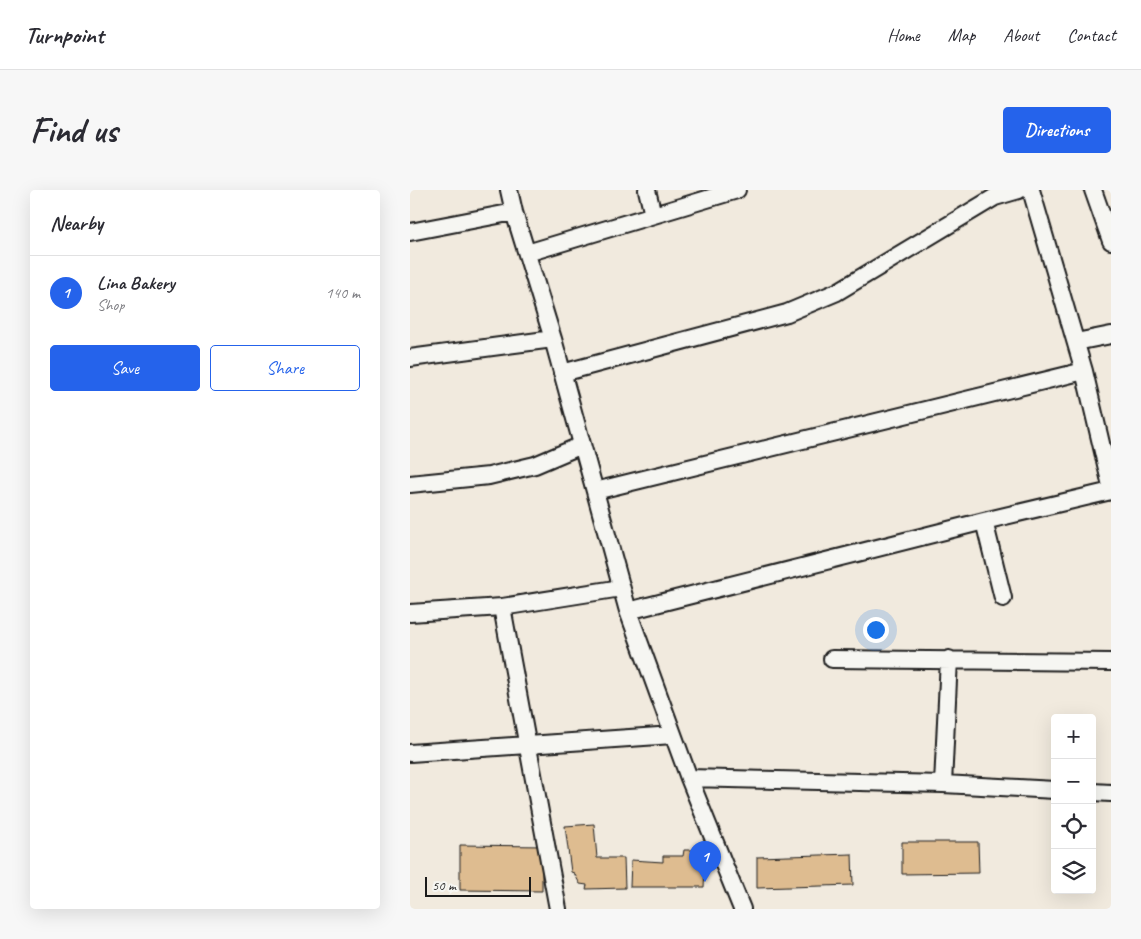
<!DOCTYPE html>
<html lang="en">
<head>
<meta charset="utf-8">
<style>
	body { margin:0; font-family:Caveat,sans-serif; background:#f7f7f7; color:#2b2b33 }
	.controls { position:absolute; right:15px; bottom:15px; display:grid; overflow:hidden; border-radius:5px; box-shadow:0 5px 20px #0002 }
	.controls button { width:45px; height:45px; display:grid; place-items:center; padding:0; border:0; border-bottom:1px solid #e1e1e2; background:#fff; color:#2b2b33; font:25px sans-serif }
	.scale { position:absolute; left:15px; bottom:12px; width:106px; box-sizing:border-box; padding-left:5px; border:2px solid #1c1c1c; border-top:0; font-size:14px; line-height:18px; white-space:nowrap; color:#1c1c1c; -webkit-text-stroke:4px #f6f6f2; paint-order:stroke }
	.you { position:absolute; left:465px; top:439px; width:18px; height:18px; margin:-12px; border:4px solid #fff; border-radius:50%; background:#1a73e8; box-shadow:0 0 0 8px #1a73e833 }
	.badge { display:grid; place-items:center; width:32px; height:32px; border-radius:50%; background:#2563eb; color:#fff; font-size:16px; font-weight:700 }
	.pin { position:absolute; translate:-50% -41px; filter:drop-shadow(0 1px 2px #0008) }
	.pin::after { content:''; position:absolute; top:26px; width:18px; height:15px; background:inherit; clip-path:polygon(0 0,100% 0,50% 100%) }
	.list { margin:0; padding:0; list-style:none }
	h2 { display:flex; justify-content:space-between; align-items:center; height:65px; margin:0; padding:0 20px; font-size:21px }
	h2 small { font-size:16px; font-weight:400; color:#7c7c81 }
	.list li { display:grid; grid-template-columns:32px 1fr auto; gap:15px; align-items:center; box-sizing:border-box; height:75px; padding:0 20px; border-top:1px solid #e1e1e2 }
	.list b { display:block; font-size:19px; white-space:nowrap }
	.list p { margin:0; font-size:16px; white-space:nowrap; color:#7c7c81 }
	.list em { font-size:16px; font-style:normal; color:#7c7c81 }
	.actions { display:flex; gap:10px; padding:15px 20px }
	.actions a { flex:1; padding:11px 0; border:1px solid #2563eb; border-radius:5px; text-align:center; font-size:18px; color:#2563eb }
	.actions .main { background:#2563eb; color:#fff }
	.icon { flex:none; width:28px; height:28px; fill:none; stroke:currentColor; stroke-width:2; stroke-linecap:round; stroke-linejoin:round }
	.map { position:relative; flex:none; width:701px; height:719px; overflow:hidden; border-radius:5px }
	header { display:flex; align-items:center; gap:30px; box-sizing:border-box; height:70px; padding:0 25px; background:#fff; border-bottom:1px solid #e1e1e2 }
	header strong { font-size:24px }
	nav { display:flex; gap:28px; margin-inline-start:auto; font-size:18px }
	.intro { display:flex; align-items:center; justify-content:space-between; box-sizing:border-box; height:120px; padding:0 30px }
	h1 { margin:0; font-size:35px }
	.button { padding:12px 22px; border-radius:5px; background:#2563eb; color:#fff; font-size:18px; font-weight:700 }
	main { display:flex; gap:30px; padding:0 30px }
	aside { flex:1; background:#fff; border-radius:5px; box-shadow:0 5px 20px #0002 }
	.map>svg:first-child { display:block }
	.building { fill:#debc90; stroke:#1c1c1c }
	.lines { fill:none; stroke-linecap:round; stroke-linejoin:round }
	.minor-casing { stroke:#1c1c1c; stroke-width:20 }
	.minor { stroke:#f6f6f2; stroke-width:16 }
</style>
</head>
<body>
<header>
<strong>Turnpoint</strong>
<nav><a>Home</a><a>Map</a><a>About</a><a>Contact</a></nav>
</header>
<div class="intro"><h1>Find us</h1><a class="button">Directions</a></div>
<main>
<aside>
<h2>Nearby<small></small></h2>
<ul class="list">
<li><span class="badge">1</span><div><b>Lina Bakery</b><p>Shop</p></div><em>140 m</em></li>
</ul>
<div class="actions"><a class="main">Save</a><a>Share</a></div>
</aside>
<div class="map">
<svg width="701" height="719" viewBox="0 0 701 719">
	<rect width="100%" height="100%" fill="#f1eade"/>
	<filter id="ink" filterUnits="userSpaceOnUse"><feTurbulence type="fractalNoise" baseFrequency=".02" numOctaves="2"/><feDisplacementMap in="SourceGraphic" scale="10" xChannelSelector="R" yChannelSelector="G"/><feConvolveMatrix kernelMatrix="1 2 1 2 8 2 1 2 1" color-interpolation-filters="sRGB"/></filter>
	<g filter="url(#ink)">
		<!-- building -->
		<path class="building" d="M184,634L187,668H214L215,698L176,699L177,695L170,694L164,683L161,682L155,636Z
			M492,652H568L569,683L492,684Z
			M50,655L132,656V701L50,700Z
			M274,660H296L294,697H220L221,670L253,672V666H273Z
			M442,664L443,695L347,698V667Z"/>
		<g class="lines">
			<!-- minor casing -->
			<g class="minor-casing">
				<path id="minor" d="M99,0L104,22L143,149L218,421L279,588L332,719
					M237,0L243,25
					M621,0L674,181L701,296
					M683,0L701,51
					M0,42L104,22
					M117,63L327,0
					M666,152L701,145
					M0,168L143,149
					M152,183L377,123L427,102L585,7L609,0
					M0,294L79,286L125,275L172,255
					M185,301L674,181
					M574,331L593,408
					M92,417L148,719
					M218,421L574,331L701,301
					M0,423L92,417L211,398
					M422,469L701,472
					M0,563L263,545
					M279,588L533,594L645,600
					M533,594L539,469
					M682,602L701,603"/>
			</g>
			<!-- minor -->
			<use href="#minor" class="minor"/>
		</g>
	</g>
</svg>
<div class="controls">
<button>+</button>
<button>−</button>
<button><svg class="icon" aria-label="locate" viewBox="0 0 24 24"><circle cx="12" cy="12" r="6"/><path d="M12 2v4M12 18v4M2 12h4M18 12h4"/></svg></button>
<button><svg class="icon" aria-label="layers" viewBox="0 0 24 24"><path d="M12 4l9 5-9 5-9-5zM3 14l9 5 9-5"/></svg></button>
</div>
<div class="scale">50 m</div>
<div class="you"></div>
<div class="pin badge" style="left:295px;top:692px">1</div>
</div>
</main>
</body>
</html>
